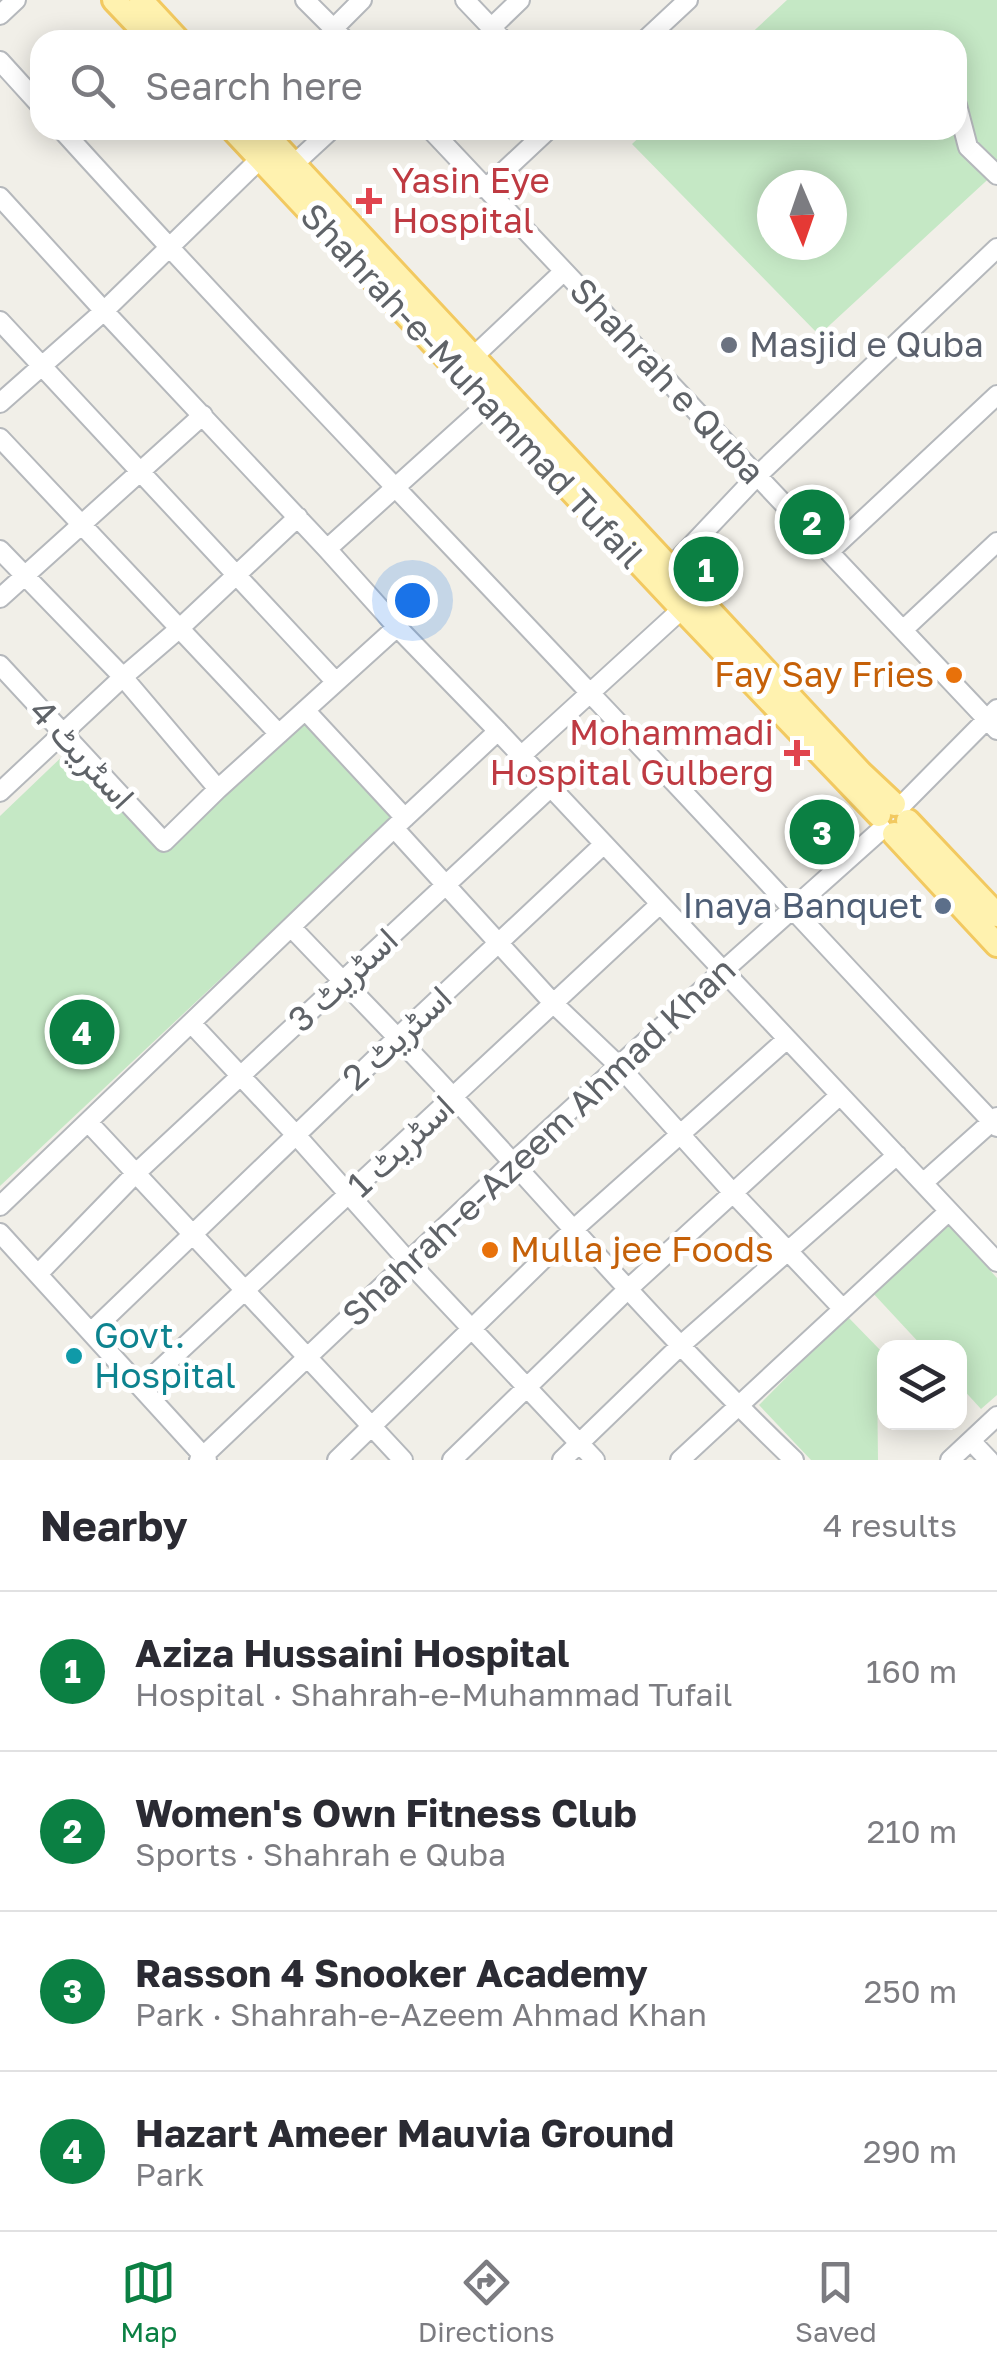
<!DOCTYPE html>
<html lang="en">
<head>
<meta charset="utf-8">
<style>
	body { margin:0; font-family:"Golos Text",Vazirmatn,sans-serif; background:#f7f7f7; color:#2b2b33 }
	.controls { position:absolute; right:30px; bottom:30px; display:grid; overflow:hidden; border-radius:20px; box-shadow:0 5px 25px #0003 }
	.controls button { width:90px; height:90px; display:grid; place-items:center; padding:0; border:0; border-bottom:2px solid #e1e1e2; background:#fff; color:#2b2b33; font:50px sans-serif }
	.compass { position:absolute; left:757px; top:170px; width:90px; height:90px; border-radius:50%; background:#fff; box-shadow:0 5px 25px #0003; rotate:178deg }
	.you { position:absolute; left:412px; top:600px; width:35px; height:35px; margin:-25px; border:8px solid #fff; border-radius:50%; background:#1a73e8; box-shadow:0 0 0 15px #1a73e833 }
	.badge { display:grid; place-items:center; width:65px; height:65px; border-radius:50%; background:#0b8043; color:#fff; font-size:32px; font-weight:700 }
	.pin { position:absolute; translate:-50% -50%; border:5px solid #fff; box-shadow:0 2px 10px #0006 }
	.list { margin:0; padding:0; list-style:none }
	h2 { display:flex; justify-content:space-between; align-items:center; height:130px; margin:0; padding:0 40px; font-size:42px }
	h2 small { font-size:32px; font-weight:400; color:#7c7c81 }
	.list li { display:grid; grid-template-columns:65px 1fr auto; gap:30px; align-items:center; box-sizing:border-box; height:160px; padding:0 40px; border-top:2px solid #e1e1e2 }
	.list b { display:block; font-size:38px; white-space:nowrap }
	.list p { margin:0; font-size:32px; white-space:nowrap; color:#7c7c81 }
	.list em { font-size:32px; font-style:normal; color:#7c7c81 }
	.icon { flex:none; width:55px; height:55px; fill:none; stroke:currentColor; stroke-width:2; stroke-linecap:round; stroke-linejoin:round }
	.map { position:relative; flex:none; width:997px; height:1460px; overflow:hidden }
	.search { position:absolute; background:#fff; box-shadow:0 5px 25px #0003; left:30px; right:30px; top:30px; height:110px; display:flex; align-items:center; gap:25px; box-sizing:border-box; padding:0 35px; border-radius:30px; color:#7c7c81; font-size:38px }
	.sheet { height:770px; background:#fff }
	nav { display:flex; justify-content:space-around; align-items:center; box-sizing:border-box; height:140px; border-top:2px solid #e1e1e2; background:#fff; font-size:28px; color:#7c7c81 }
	nav a { display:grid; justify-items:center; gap:5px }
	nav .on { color:#0b8043 }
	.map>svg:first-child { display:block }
	.green { fill:#c5e8c5; fill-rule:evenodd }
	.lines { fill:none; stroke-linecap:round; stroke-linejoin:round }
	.minor-casing { stroke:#b5b8bc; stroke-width:22 }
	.major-casing { stroke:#f2c960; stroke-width:28 }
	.minor { stroke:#fff; stroke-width:18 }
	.major { stroke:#fff2af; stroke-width:22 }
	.health-dot { fill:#e0444e; stroke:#fff; stroke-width:4 }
	.worship-dot { fill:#6b7280; stroke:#fff; stroke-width:4 }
	.food-dot { fill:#e8710a; stroke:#fff; stroke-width:4 }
	.service-dot { fill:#5c6f8a; stroke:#fff; stroke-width:4 }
	.culture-dot { fill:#0f9aa8; stroke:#fff; stroke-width:4 }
	.labels { text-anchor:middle; stroke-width:10; stroke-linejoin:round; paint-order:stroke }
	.health-label { font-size:35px; fill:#be3a42; stroke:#fff; text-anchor:start }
	.worship-label { font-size:35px; fill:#5b616d; stroke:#fff; text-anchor:start }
	.street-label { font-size:35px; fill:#5f6368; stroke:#fff }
	.food-label { font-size:35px; fill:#c56008; stroke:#fff; text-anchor:end }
	.service-label { font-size:35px; fill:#4e5e75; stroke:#fff; text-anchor:end }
	.culture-label { font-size:35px; fill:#0d838f; stroke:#fff; text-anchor:start }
</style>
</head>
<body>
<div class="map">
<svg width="997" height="1460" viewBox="0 0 997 1460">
	<rect width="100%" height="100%" fill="#f1efe8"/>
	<!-- green -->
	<path class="green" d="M787,0H997V171L819,335L632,144L647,130H957V40H744ZM772,185H832V245H772Z
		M307,720L395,815L0,1186V816L70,749L166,849Z
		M948,1224L997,1278V1395L981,1409L960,1386V1348L923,1347L871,1291Z
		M847,1316L884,1354V1379L877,1381L878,1460H811L759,1405Z"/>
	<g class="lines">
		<!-- minor casing -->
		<g class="minor-casing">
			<path id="minor" d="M305,0L345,40
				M465,0L503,40
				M0,15L16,0
				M491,28L520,0
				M333,29L362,0
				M645,40L688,0
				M0,61L40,105
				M957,105L968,147L997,175
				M62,130C235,321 413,505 589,692C726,836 860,983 997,1127
				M431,130L997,730
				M293,165L331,130
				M485,189L548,130
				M0,197L104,311L327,549L397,627L498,731L997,1262
				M0,321L335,681
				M474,356L563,272
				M0,403L104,311L259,160
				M0,438L279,734
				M327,549L489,403
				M0,550L123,677L218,789
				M829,552L997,395
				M670,568L757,476L997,248
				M0,598L203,415
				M903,630L997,542
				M0,665L164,842L218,789L397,627
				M305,710L405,818
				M521,756L682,609
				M0,792L123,677L180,628L298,517
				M901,806L997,709
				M394,828L554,1004L619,1066L734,1194L842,1308
				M291,927C345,984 401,1040 454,1098C566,1220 674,1345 794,1460
				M191,1023L296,1135L408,1261L595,1460
				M88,1122L403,1460
				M923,1183L997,1117
				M0,1206L394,828L498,731
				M0,1233L207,1460
				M38,1274L135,1174L551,787
				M91,1332L397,1038L604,844
				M141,1387L660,904
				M971,1441L989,1460
				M199,1460L512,1163L723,971L882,829
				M337,1460L574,1229L787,1039
				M452,1460L628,1289L840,1095
				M562,1460L680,1346L897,1155
				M680,1460L949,1211
				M950,1460L997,1416"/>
		</g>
		<!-- major casing -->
		<g class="major-casing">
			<path id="major" d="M114,0L152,40
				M141,0L178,40
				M233,130L682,609L879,815
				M262,130L861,773L894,804
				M908,821L997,915
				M894,834L997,945"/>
		</g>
		<!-- minor -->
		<use href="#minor" class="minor"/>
		<!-- major -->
		<use href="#major" class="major"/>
	</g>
	<!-- markers -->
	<g class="health-dot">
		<path d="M364 186h10v10h10v10h-10v10h-10v-10h-10v-10h10z"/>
		<path d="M792 738h10v10h10v10h-10v10h-10v-10h-10v-10h10z"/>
	</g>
	<circle class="worship-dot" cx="729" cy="345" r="10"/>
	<g class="food-dot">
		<circle cx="954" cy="675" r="10"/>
		<circle cx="490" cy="1250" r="10"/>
	</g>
	<circle class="service-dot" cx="943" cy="906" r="10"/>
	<circle class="culture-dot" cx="74" cy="1356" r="10"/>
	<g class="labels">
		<!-- health labels -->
		<g class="health-label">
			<text x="392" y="193">Yasin Eye<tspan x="392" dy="40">Hospital</tspan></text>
			<text x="774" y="745" text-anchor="end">Mohammadi<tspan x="774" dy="40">Hospital Gulberg</tspan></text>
		</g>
		<!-- worship labels -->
		<g class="worship-label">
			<text x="749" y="357">Masjid e Quba</text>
		</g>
		<!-- street labels -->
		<g class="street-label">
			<text transform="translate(667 381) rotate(47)" y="12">Shahrah e Quba</text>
			<text transform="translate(472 386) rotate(47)" y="12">Shahrah-e-Muhammad Tufail</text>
			<text transform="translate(82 754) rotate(47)" y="12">اسٹریٹ 4</text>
			<text transform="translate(343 980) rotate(-43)" y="12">اسٹریٹ 3</text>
			<text transform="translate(397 1038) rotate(-43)" y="12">اسٹریٹ 2</text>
			<text transform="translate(539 1142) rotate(-43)" y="12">Shahrah-e-Azeem Ahmad Khan</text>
			<text transform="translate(401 1146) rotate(-43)" y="12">اسٹریٹ 1</text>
		</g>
		<!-- food labels -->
		<g class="food-label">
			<text x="934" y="687">Fay Say Fries</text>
			<text x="510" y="1262" text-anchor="start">Mulla jee Foods</text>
		</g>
		<!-- service labels -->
		<g class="service-label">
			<text x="923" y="918">Inaya Banquet</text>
		</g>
		<!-- culture labels -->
		<g class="culture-label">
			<text x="94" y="1348">Govt.<tspan x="94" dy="40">Hospital</tspan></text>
		</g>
	</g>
</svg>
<div class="controls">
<button><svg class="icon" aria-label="layers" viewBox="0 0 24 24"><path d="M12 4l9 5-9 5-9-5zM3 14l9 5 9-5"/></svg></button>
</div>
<svg class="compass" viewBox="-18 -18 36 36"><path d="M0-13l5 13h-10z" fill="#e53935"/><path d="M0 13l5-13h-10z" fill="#7c7c81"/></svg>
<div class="you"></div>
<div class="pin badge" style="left:706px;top:569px">1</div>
<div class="pin badge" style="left:812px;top:522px">2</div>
<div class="pin badge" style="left:822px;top:832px">3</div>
<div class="pin badge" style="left:82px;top:1032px">4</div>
<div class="search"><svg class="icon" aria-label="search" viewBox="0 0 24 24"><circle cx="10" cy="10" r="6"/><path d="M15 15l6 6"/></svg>Search here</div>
</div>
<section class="sheet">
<h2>Nearby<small>4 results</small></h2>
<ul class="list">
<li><span class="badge">1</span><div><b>Aziza Hussaini Hospital</b><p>Hospital · Shahrah-e-Muhammad Tufail</p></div><em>160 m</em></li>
<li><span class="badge">2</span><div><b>Women's Own Fitness Club</b><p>Sports · Shahrah e Quba</p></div><em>210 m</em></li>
<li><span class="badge">3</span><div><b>Rasson 4 Snooker Academy</b><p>Park · Shahrah-e-Azeem Ahmad Khan</p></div><em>250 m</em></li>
<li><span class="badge">4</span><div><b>Hazart Ameer Mauvia Ground</b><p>Park</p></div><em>290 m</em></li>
</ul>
</section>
<nav>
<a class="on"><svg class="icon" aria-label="map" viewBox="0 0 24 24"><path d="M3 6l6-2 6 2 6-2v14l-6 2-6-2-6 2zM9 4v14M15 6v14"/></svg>Map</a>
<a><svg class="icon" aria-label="directions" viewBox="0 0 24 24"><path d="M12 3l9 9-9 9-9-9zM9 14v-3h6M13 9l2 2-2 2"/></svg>Directions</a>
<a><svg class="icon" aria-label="saved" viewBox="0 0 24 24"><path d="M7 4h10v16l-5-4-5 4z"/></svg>Saved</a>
</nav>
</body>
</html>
